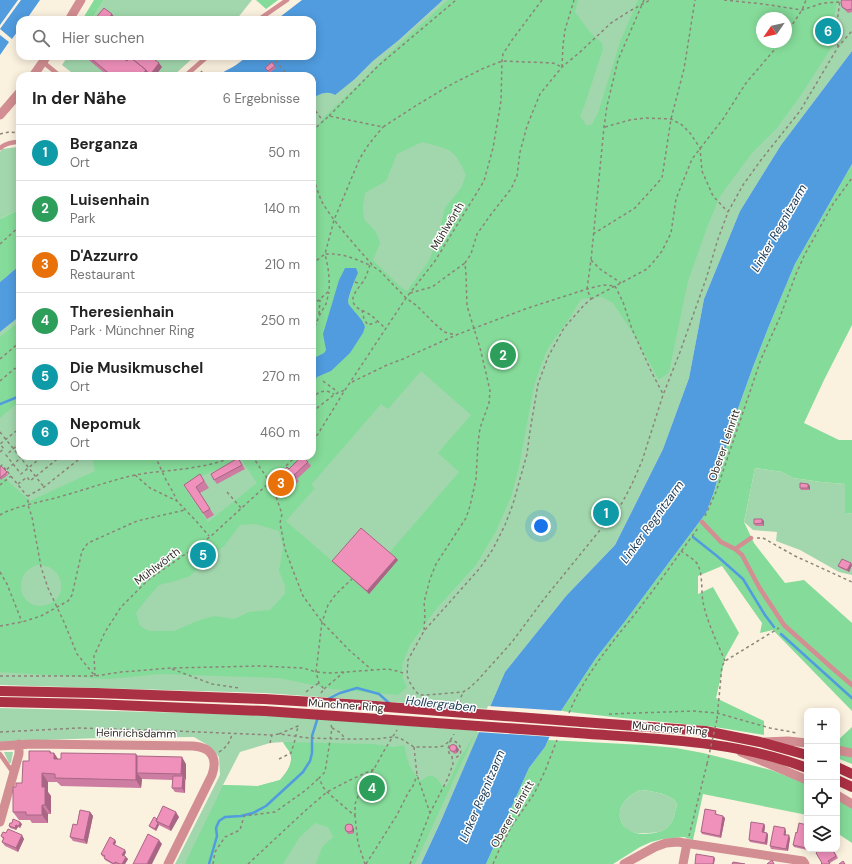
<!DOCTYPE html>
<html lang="de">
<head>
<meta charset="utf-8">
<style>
	body { margin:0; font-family:"DM Sans",sans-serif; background:#f6f6f6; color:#222 }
	.controls { position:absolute; right:12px; bottom:12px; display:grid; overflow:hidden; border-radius:8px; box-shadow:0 2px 10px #0003 }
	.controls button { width:36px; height:36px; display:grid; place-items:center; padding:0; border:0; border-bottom:1px solid #e0e0e0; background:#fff; color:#222; font:20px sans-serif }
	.compass { position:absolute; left:756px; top:12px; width:36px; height:36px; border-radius:50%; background:#fff; box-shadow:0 2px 10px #0003; rotate:236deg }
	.you { position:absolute; left:541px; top:526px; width:14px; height:14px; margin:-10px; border:3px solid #fff; border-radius:50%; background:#1a73e8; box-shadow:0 0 0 6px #1a73e833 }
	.badge { display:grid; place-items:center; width:26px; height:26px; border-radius:50%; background:#be3572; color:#fff; font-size:13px; font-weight:700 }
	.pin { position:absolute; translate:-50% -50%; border:2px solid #fff; box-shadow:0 1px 4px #0006 }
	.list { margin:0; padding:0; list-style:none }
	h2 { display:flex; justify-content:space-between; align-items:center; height:52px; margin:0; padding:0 16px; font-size:17px }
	h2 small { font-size:13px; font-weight:400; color:#767676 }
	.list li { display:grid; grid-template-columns:26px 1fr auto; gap:12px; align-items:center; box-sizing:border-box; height:56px; padding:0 16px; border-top:1px solid #e0e0e0 }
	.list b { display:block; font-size:15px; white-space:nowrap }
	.list p { margin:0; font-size:13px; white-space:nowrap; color:#767676 }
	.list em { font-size:13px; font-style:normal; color:#767676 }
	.icon { flex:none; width:22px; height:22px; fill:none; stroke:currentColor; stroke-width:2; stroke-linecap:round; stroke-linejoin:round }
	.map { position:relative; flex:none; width:852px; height:864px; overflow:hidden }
	.search { position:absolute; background:#fff; box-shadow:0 2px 10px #0003; left:16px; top:16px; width:300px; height:44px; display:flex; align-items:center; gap:10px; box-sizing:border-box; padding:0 14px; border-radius:12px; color:#767676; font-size:15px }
	.panel { position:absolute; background:#fff; box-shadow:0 2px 10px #0003; left:16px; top:72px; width:300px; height:388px; border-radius:12px }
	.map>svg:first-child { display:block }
	.green { fill:#a2d7ad; fill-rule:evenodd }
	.forest { fill:#85db99; fill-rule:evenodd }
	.water { fill:#509cdf }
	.pier { fill:#fbf1df }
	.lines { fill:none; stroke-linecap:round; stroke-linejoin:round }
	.stream { stroke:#509cdf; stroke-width:2.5 }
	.path { stroke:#8b8478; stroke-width:1.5; stroke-dasharray:3 3; stroke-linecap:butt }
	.service { stroke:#d28e92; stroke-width:4.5 }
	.minor { stroke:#d28e92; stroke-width:9 }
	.primary { stroke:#aa3043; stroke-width:10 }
	.path-bridge { stroke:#8b8478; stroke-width:1.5; stroke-dasharray:3 3; stroke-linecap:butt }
	.primary-bridge { stroke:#aa3043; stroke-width:10 }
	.wall { fill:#ce7da2 }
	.shaded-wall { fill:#a86684 }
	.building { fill:#f091bc; stroke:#a86684 }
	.labels { text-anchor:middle; stroke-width:3; stroke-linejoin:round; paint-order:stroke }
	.street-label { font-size:11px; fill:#2f2b24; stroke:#fff }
	.water-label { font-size:12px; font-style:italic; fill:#183854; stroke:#fff }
</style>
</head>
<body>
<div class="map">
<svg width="852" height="864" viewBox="0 0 852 864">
	<rect width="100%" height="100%" fill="#fbf1df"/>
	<!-- green -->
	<path class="green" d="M104,0H252L236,20H91Z
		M443,0H852V51L781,145L740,211L704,299L689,378L663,449L615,545L566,596L505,672L489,709L264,693L0,685V332L20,316V456H312V99C319,94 327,90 335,94L355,79L373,61L399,40ZM762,18H786V42H762Z
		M68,56H195L173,76H76L62,65Z
		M17,147H20V209L0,219V152L2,149Z
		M755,468L782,472L793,478L821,482L845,484V514L852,513V575L839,572L800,550L776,541L777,532L753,530L744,522Z
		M0,708L262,715L480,731L440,823L421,864H175L220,775L219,757L209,746L194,737L100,738L19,741L0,742ZM283,742C285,746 289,750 290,753C294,763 286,773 280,780L258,786L223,785L240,752L270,743Z
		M4,752H13L11,763H9Z
		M640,790C648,790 670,794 675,801C678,804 676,808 675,812C671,830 663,833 646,833C638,834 630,833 624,826C622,824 621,820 620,818C618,804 629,795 640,790Z"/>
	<!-- forest -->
	<path class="forest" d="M94,0H104L91,20H82Z
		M256,0H278L266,9Z
		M448,0H578L575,12L590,32L602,43L603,49L585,104L580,116L587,126L592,124L598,113L620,42L638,0H840L836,5L833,24V45L801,95L776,129L752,153L720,196L708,225L688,281L669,372L659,380L635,336L613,303L602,297L581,299L569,319L548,348L541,365L534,386L519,467L511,497L496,531L476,565L436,609L410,645L402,665L403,678L407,687L398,695L332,689L279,678L160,674L109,679L0,672V470L8,481L30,501L95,471L92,456H312V395L315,392L314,382L317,377L331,371L350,353L363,333L365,327C363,322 361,319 358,315C354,310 349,307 348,301L358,273L345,268L339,280L323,334L326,350L324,353L316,357L314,355L312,354V129L318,125L324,117L357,86L382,60ZM762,18H786V42H762ZM422,142C429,144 444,147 450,151C458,156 462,167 466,175L461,188L445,208L436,244L428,262L407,291L402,288L373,260L380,243L376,232L364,219L363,206L365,193L386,181L397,154ZM421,371L471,415L438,453L459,472L389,553L369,593L286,521L315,488L311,485L381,404L388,409ZM241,459L257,483L208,522L184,487L204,475ZM256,524L279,531L283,548L279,571L285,586V594L270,610L249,612L234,619L214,616L197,621L174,631H149L140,626L136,613L145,601L159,585L175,581L190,576L205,561L224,546L240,525ZM37,565C65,564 70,599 46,605C21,612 9,575 37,565Z
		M852,164V325L824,380L804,423L839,440H852V513L845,514V484L821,482L793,478L782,472L755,468L744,522L754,543L785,583L804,580L852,623V711L773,630L760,633L762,623L722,566L698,576V594L713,587L739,633L725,658L716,698L764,721V735L715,727L622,718L561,711L596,658L623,624L706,513L714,492L731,428L753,367L769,326L795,264Z
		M20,209V265L0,282V219Z
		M20,321V403L16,404L0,418V337Z
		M852,727V764L837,758V741Z
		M475,734L415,864H316L322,847L333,837L328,827L315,823L299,838L283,864H185C197,837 211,812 223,785L258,786L280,780C286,773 294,763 290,753C289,750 285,746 283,742L372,744L394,747L404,745C407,759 410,772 421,781C430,772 436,775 442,786H447L459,760Z
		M548,740L644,745L676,748L703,753L771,770L807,784V815L703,794L693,840L684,837L663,839L651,842L640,847L613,864H486L529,768L545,747ZM640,790C648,790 670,794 675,801C678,804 676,808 675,812C671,831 661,833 643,834C636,834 629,831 624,826C622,824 621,820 620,818C618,804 629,795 640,790Z
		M837,799L852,808V843L837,833Z"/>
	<!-- water -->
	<path class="water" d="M0,0H18L0,25Z
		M21,0H40L26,20H20V28L12,39L0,29Z
		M302,0H443L399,40L373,61L355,79L335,95C327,90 319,94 312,99V76H219C226,69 229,70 236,65C240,62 244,59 247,56H312V20H276Z
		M0,35L9,42L0,55Z
		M852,51V164L795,264L769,326L753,367L731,428L714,492L706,513L623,624L596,658L561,711L545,747L529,768L486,864H421L440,823L505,672L566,596L615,545L663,449L689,378L704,299L740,211L781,145Z
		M20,265V316L0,332V282Z
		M345,268H356L358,273C355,279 349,294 348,301C348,303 349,305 350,306C356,314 362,318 365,327L363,333L350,353L331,371L317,377L314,382L315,392L312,395V354H314L316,357L324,353L326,350L323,334L339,280Z"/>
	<!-- pier -->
	<path class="pier" d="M488,706L564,711L552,737L477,732Z"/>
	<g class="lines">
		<!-- stream -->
		<path class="stream" d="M0,404L20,396
			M693,537L717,556L743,579L765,615L774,627
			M781,634L852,698
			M328,699L340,693L357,688L379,694L389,703
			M209,864L217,836L216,828L219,821L225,817L241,816L253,813L266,806L303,772L310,761L312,753V736L318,717"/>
		<!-- path -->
		<path class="path" d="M644,0L618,60L607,106L604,127L591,260L587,289L591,299L584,305L564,328L548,357L538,384L530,431L527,454L513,504L505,525L493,549L480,568L424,631L408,660L407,675L409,681L414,689L419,695H425L463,692L468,689L477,681L512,642L544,599L622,503L632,484L642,461L663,395L680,352L706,279L718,239L728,212L743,185L761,160L800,111L838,47L852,31
			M724,0L763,4L802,10L823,3L840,2L842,0
			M786,34L802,10L806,0
			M838,47L836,30L840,0
			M272,56L288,76
			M562,67L563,45L565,30L574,0
			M201,71L205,76
			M312,106L323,121
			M329,116L378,66L456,0
			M605,127L630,120L645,118L671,119L682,125L690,133L700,148L702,171L713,196L728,212
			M312,131L329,116L383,127L417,105L452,84L482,69L502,61L553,63L562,67
			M0,134L9,132L20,133
			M312,173C315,183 318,193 322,202C335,224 357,247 374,267L380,271L406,298L417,306L434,323L444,332L456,335
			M593,234L635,208L662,178L671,119L684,69L695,0
			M0,244L20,226
			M591,260L600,269L621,283
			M312,264L325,254L334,220L360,158L369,144L383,127
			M370,265C368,270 367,275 364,280C361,286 349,296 354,304C356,309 365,311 369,314C376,318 379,324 386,328
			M355,282L361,284
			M615,286L623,302L632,329L652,373L663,394
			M410,293L432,287L465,263
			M591,299L647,269L655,260L662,251L671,233L676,199L692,159L723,119L746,83L781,42
			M312,305L320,299L329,291C330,278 328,266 325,254C344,253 355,259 372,266
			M362,310L364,319L368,325L377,322
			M319,314L320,300
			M312,332L314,329L319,316L326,304L329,292
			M0,359L20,342
			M0,381L14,369L20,367
			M323,381L338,392
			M352,382L387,365L403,359L456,335L528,308L587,289L603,285L615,286
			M312,399L319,392L327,391L334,394
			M312,412L335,394L345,390
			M0,432L44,487
			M312,440L318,434L345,390L406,298L435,261L484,181L493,148L501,101L502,61L503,54L512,40L542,0
			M20,443L6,455L21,474L38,460L35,456
			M0,452L4,449L0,444L20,428
			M23,456L6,470L27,496
			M83,456L44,487L28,496V505L32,517L41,567L48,588L64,622L77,654L95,676
			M155,456L166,480L173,492L177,501L197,522L209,536
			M252,456L272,485L282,514L280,523L285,549L294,573L303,596L322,622L349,650L372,670
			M0,467L2,465L6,470
			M135,475L150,488L177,501
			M18,484L27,477L30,481L61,456
			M0,485L11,476
			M227,492L241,508
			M0,515C13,507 40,502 55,498C82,491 108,481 135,475C155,471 175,471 196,467C210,465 223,461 237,456
			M705,516L716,492L761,359L780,317L796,274L805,254L833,204L852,178
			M757,538H763L795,556L852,582
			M681,551C686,555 695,559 698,565C703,576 701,590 703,602C707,622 717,642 725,661
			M0,572L7,584L22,622
			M0,626L22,622L41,616L68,601L72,595L82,551L88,543L137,521L185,510
			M424,630L425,614L424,602L430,579L436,564L466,518L470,506L476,479L478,443L480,428L489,403L490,391L486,373L480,348L467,306L466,275L465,263L471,254L477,234L492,213L511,189L517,176L520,152L527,126L540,94L562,67L579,53L611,23L628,12L650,0
			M172,669L212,684L239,688
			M0,676H95L121,672L171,668L260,666L303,668L316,672L331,673L388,669L397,671L406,674
			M95,676L94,656L105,632L121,607L148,580L210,537L270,482L296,456
			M324,689L344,672
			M306,692L311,688L319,683
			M321,693L324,689L319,683L316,672L322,622L328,605L336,594L352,579
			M459,703L463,692
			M569,713C584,676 610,645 635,614C657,586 677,557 698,528
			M609,714L694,711L717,713L770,728L797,733
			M717,719L722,666L725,661L779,628
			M331,725L332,728L325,772L319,778L323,787L327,792L355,816L358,843L365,864
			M332,728L341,733L345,739
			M0,732L79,728L176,731L272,735L279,734L309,738L345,739H375L393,737L400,738L414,747H437L443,746L450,741L454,734
			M279,734L298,726L300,723
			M270,743L272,735
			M414,747L417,775L430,813
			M219,752C227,747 230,742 232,734
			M279,759L291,753L295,740L298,726
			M355,816V804L364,781L374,769L385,749L397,730
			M689,836L707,764
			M213,864L215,852L225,837L240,830L244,816L275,812L306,790L319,778
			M248,864L306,810L327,792L348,781L374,769
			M366,864L397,815L408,793L413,786L417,775
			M410,864L430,813L448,778L453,764L452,757L449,753L448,749L450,741H454C460,744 462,748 460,755L457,757H452
			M493,864L499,850L513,824L534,794L545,771L557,740"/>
		<!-- service -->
		<path class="service" d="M258,20L287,0
			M43,62L60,76
			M185,76L208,56
			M0,148C6,143 13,142 20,142
			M702,522L721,542L735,549L742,555L759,587L784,625L831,667L852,685
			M735,549L751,538
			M0,754L14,774"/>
		<!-- minor -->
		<path class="minor" d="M69,20L81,0
			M33,76L47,56
			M0,115L20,92
			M765,742L788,741L807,743
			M0,746L32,744L193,746C211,747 218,758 212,775L168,864
			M837,750L852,753
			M741,752L807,780
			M837,795L852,804
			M0,822L19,754V744
			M624,864L655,847L666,843L678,842L803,861L805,864
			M683,864L687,843"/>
		<!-- primary -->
		<path class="primary" d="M0,691L96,693L264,699
			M0,702L91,704L265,711
			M582,722L705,731L760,742L807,755
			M577,733C654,739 734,740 807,768
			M837,767L852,774
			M837,780L852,787"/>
		<!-- path-bridge -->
		<path class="path-bridge" d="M707,764L717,719"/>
		<!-- primary-bridge -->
		<path class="primary-bridge" d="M264,699L362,705L582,722
			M265,711L577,733"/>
	</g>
	<!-- wall -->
	<path class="wall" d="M852,0V12L848,13L842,7Z
		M84,56H120L127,61L128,59L125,56H150L162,67L155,76H108Z
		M272,62L276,68L269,73L265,68Z
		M238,458L245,469L217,484L214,480Z
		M308,462L311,466L297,479L299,481L286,493L277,483L274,479L289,469Z
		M1,466L8,475L1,480L0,479V467Z
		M200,474L209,488L200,493L214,515L207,519L184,485Z
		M808,484L810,486V490H801L800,488Z
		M764,521V526H756L754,524Z
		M205,541L214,553L197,565L188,554Z
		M396,558L398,560L369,594L334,563L332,561Z
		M851,563L852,565L849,572L840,568L838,566Z
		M456,745L459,750L457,753L455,754L453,753L450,749Z
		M52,753H54L58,759L137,756L186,764L185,793L175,792L172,788L173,780L142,779L141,788L61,786L57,782H48V792L51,796V814H48V823H32L30,820H19L13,812L16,787L22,783L29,761Z
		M90,812L93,816L87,844L73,841L70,837L77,825Z
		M717,813V815L725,818L721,838L702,834L701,832Z
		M179,817L171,831L159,825L156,831L151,828L149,826L157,819Z
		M12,823L22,824L20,828L18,827L16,830L10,828L9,826Z
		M764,824L765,826L764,832L767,833L768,835L767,845L750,842L749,840Z
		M351,825L354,829V833L352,834H348L345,829Z
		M807,825V850L794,847L793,845L797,833Z
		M786,831V835L790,838L788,851L771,849L770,846Z
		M1,836L24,839L18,852L5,846L2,842L3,839Z
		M115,840L116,842L115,845L126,852L124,856L128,859L125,864H112L105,860L104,858V857L102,856L101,854Z
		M815,849H833L838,858L830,863H822L817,852Z"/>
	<!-- shaded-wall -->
	<path class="shaded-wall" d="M112,14L115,18L113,20H107Z
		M159,63L162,67L155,76H151L150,75Z
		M146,70L150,76H141Z
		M808,484L810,486V490L808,488Z
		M762,519L764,521V526L762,523Z
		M396,558L398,560L369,594L367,591Z
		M851,563L852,565L849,572L847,570Z
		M456,745L459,750L457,753L456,751Z
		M50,751L54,757V753L60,762V767L50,753Z
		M136,754L142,763L137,773L142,779L141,788L136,780Z
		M182,757L186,764V780L181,774Z
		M42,773L48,782V792L51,796V814L45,805L42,787Z
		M183,776L185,780V793L182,788Z
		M42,805L48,814V823L42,815Z
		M90,812L93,816L87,844L84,840Z
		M176,812L179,817L171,831L169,827Z
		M723,816L725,818L721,838L720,836Z
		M20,822L22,824L20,828L19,826Z
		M158,823L159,825L156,831L155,829Z
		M764,824L765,826L764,834L762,832Z
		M16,825L18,827L16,830L15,828Z
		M353,827L354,829V833L352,831Z
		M785,828L786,831L785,837L784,835Z
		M767,833L768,835L767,845L765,843Z
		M22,835L24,839L18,852L16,848Z
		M789,835L790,838L788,851L786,849Z
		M115,840L116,842L114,846L113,844Z
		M159,840L162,844L152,864H147Z
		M125,850L126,852L124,857L122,855Z
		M126,857L128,859L125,864H122Z
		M714,857L715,859L714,864H713Z"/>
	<!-- building -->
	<path class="building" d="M842,0H852V9L847,10L842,7L841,1Z
		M104,8L112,14L107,20H94Z
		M88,56H120L127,61L130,57L146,70L141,76H113L114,74L113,73L111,75Z
		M127,56H150L159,63L150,75L146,70L130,57L129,58Z
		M272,62L275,66L268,71L265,68Z
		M302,456L308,462L294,475L296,477L283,489L274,479L287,467L289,469Z
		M238,458L242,465L214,480L211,474Z
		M1,466L7,472L0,478V467Z
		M200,474L204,481L196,487L210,509L203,513L184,485Z
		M800,483L808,484V488H800Z
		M754,519H762V523L754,524Z
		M361,528L396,558L367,591L332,561Z
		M205,541L211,549L194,561L188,554Z
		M842,559L851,563L847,570L838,566Z
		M449.5 748a3.5 3.5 0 1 1 7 0a3.5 3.5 0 1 1-7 0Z
		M29,751H50V753H54V759H61V753L136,754V780L55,778V774L42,773V787H45V805H42V815H26V812H13V787H16V783H22L23,761H29Z
		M137,756L182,757L181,774L137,773Z
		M173,776H183L182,788H172Z
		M163,806L176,812L169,827L156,821Z
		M705,809L716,811L715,814L723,816L720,836L701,832Z
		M80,810L90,812L84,840L70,837L73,824L77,825Z
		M154,817L157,819L156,821L158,823L155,829L149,826Z
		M13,819L20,822L19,826L16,825L15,828L9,826L10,823H12Z
		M751,822L764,824L762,832L767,833L765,843L749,840Z
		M799,823L807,825V844L806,848L793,845L796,832L797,833Z
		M345 828a4 4 0 1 1 8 0a4 4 0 1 1-8 0Z
		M774,826L785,828L784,835H789L786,849L770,846Z
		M8,829L22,835L16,848L2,842L4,838L1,836L3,832L6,833Z
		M148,834L159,840L147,864H133Z
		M110,837L115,840L113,844L125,850L122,855L126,857L122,864H120L115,862L114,864L104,858L105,856L101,854Z
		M815,849H832L836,856L828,861L830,864H821L822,863L816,853L817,852Z
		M696,854L714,857L713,864H695Z
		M772,860L774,864H767Z
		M843,861L845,864H839Z
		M733,862L745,864H732Z"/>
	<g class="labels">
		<!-- street labels -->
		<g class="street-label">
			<text transform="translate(447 226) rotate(-59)" y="4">Mühlwörth</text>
			<text transform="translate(724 445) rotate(-71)" y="4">Oberer Leinritt</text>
			<text transform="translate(157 566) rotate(-37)" y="4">Mühlwörth</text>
			<text transform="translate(346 705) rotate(4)" y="4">Münchner Ring</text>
			<text transform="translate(670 728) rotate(5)" y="4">Münchner Ring</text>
			<text transform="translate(136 733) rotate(1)" y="4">Heinrichsdamm</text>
			<text transform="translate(512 814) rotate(-60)" y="4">Oberer Leinritt</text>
		</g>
		<!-- water labels -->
		<g class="water-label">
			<text transform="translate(779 228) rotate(-60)" y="4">Linker Regnitzarm</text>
			<text transform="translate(652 522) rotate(-54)" y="4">Linker Regnitzarm</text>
			<text transform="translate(441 704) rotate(6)" y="4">Hollergraben</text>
			<text transform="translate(482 796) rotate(-67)" y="4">Linker Regnitzarm</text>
		</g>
	</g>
</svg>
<div class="controls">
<button>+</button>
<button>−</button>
<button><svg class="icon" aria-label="locate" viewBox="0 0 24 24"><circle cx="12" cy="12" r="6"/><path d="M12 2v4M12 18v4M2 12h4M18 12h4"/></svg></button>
<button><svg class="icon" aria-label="layers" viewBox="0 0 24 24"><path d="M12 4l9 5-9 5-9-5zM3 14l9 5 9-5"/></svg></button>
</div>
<svg class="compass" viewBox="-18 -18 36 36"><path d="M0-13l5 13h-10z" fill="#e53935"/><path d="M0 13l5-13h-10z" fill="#767676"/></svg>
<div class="you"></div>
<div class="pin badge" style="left:606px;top:513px;background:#0f9aa8">1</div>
<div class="pin badge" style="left:503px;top:355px;background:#2e9e5b">2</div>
<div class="pin badge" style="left:281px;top:483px;background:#e8710a">3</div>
<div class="pin badge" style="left:372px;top:788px;background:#2e9e5b">4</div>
<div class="pin badge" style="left:203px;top:555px;background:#0f9aa8">5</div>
<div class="pin badge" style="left:828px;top:31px;background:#0f9aa8">6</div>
<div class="search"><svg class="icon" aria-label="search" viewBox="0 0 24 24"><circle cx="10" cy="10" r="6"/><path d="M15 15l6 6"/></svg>Hier suchen</div>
<section class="panel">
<h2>In der Nähe<small>6 Ergebnisse</small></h2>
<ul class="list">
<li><span class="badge" style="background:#0f9aa8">1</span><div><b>Berganza</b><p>Ort</p></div><em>50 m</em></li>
<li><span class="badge" style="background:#2e9e5b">2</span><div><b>Luisenhain</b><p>Park</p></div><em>140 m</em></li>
<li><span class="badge" style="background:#e8710a">3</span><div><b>D'Azzurro</b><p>Restaurant</p></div><em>210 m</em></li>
<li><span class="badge" style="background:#2e9e5b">4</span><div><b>Theresienhain</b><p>Park · Münchner Ring</p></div><em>250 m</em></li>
<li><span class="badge" style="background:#0f9aa8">5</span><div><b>Die Musikmuschel</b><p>Ort</p></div><em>270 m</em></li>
<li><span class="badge" style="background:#0f9aa8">6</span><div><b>Nepomuk</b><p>Ort</p></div><em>460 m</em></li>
</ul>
</section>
</div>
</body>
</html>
